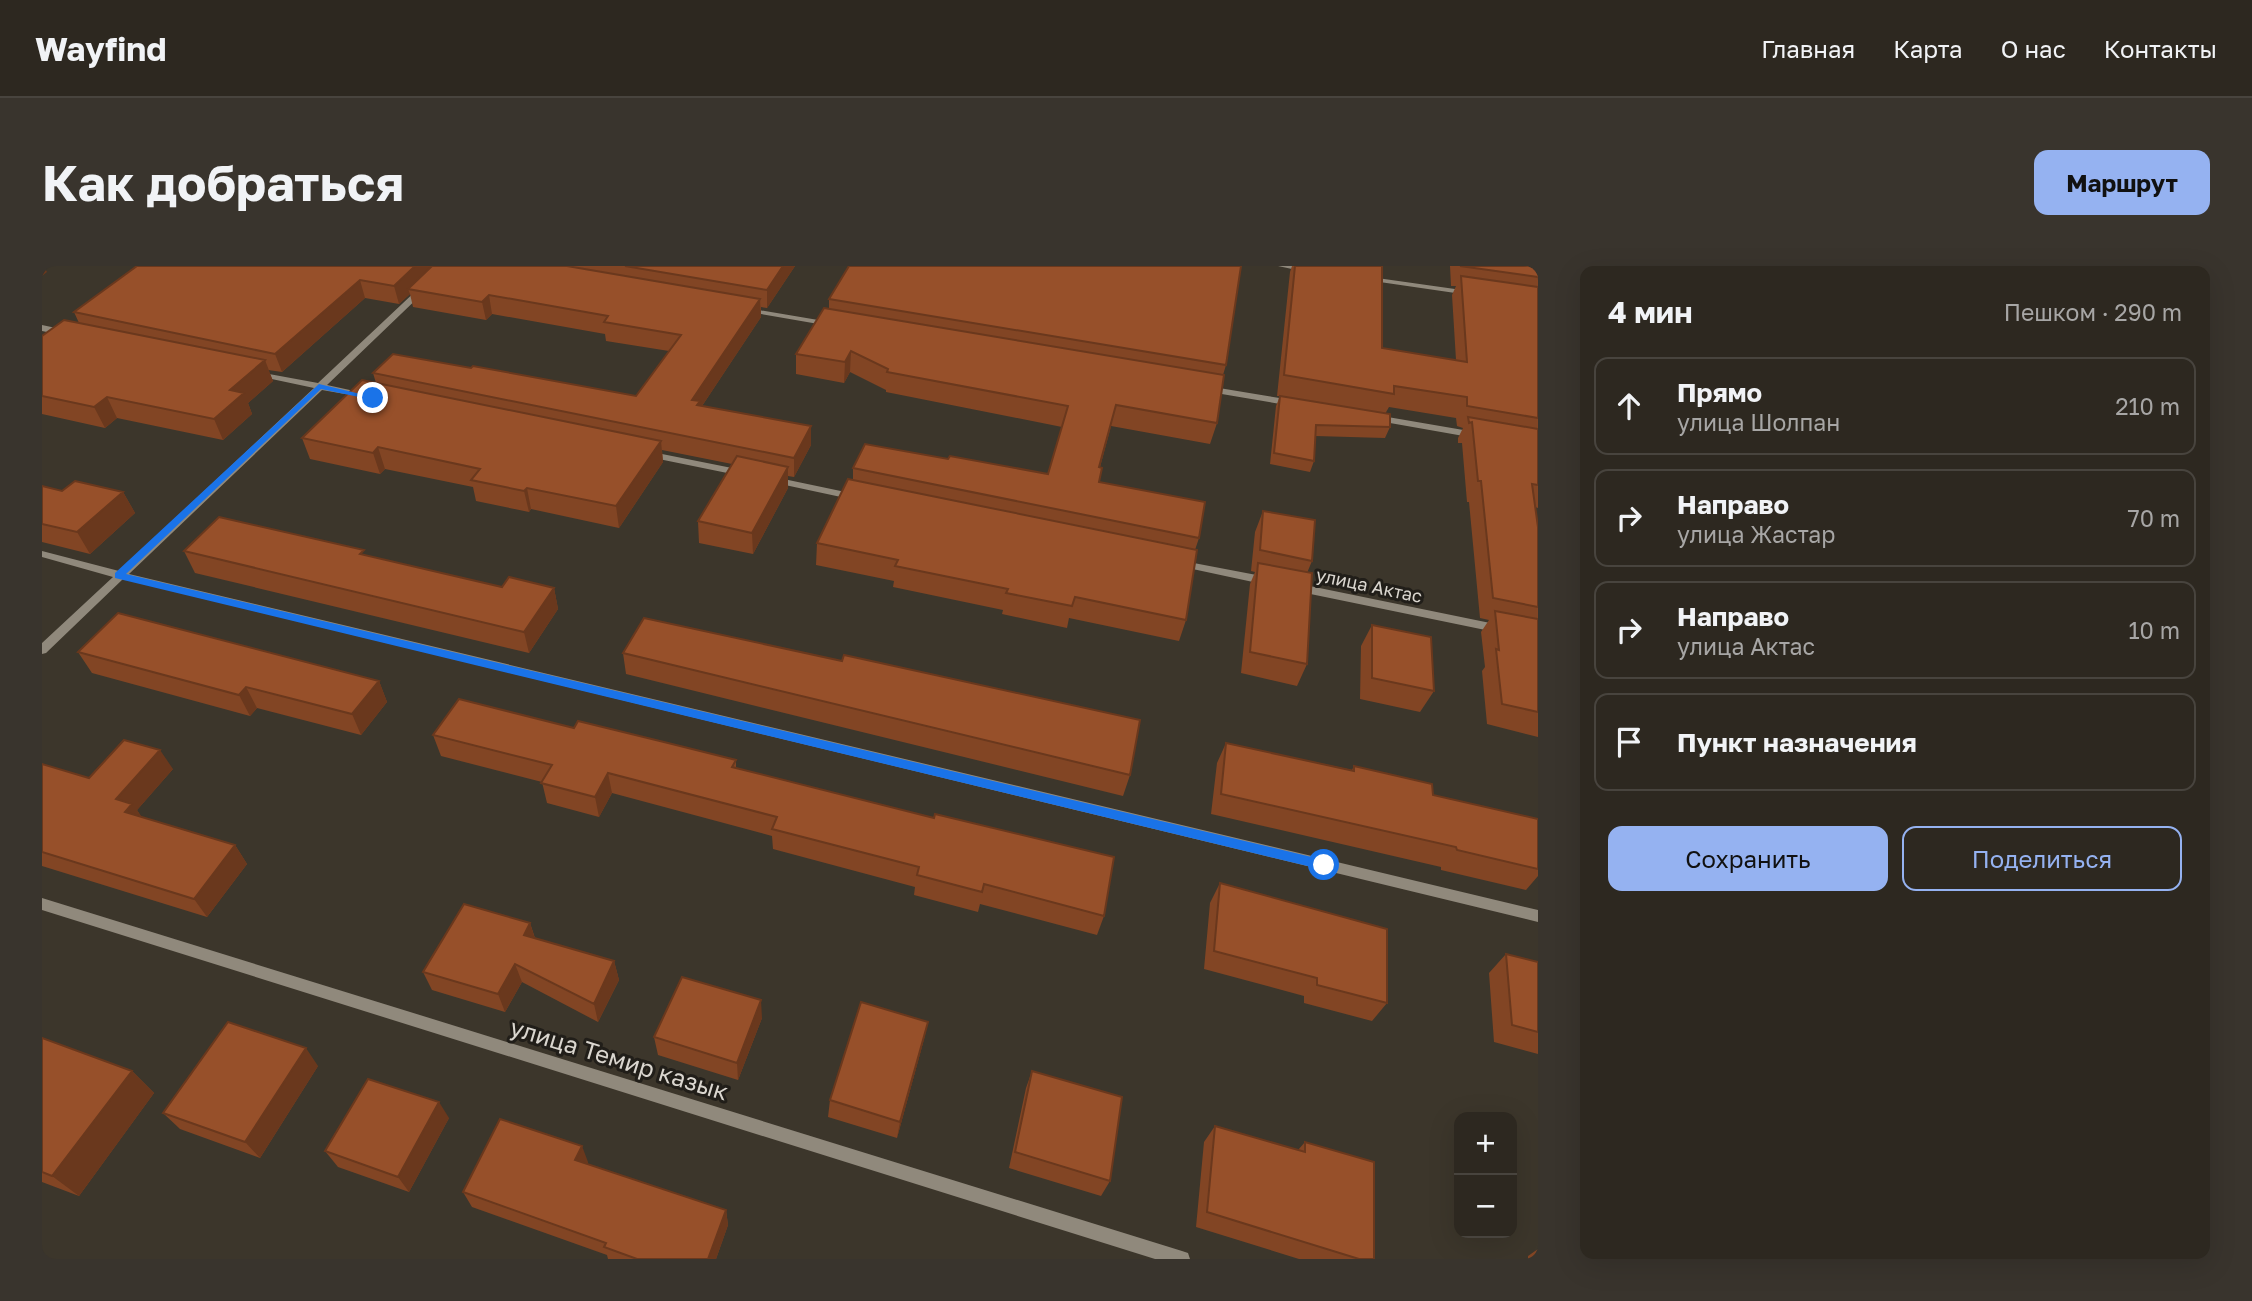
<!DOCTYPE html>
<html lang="ru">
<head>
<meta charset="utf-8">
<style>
	body { margin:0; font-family:"Golos Text",sans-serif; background:#39342d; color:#f1f3f6 }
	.controls { position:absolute; right:21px; bottom:21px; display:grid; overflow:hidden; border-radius:14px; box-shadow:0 7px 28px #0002 }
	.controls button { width:63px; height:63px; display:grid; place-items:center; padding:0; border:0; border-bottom:2px solid #48443e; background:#2d2820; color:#f1f3f6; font:35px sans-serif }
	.stop { position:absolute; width:21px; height:21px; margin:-16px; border:5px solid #1a73e8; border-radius:50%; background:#fff }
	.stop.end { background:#1a73e8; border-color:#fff; box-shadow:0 2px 7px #0008 }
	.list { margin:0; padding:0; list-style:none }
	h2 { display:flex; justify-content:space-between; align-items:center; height:91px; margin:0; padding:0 28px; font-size:30px }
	h2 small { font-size:23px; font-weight:400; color:#a7a6a5 }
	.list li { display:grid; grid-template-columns:46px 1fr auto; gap:21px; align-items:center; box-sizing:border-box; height:98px; margin:0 14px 14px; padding:0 14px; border:2px solid #48443e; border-radius:14px }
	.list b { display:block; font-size:26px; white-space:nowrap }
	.list p { margin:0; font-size:23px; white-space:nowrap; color:#a7a6a5 }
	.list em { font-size:23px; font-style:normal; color:#a7a6a5 }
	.actions { display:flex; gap:14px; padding:21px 28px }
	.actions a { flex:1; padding:16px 0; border:2px solid #95b2f1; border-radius:14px; text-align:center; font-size:24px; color:#95b2f1 }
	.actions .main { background:#95b2f1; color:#111 }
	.icon { flex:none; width:38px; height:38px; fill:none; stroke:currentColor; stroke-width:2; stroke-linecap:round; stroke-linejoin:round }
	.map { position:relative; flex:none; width:1496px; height:993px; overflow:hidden; border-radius:14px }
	header { display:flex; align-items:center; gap:42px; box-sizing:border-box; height:98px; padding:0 35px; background:#2d2820; border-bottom:2px solid #48443e }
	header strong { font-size:33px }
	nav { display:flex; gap:38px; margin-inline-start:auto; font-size:24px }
	.intro { display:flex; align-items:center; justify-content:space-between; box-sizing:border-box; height:168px; padding:0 42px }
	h1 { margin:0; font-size:49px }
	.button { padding:18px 32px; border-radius:14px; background:#95b2f1; color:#111; font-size:24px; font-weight:700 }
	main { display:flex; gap:42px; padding:0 42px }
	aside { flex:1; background:#2d2820; border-radius:14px; box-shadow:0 7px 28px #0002 }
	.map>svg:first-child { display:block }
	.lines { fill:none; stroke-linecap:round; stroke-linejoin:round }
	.minor { fill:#90897c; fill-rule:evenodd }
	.wall { fill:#824524 }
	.shaded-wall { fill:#6a381d }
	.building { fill:#97502a; stroke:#6a381d; stroke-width:2 }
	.route { fill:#1a73e8 }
	.labels { text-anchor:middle; stroke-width:6; stroke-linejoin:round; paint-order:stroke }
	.far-street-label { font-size:18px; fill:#dad6cf; stroke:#211e19 }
	.near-street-label { font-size:24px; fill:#dad6cf; stroke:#211e19 }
</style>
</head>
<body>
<header>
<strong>Wayfind</strong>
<nav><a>Главная</a><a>Карта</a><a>О нас</a><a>Контакты</a></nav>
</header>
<div class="intro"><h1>Как добраться</h1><a class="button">Маршрут</a></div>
<main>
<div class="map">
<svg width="1496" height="993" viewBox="0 0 1496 993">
	<rect width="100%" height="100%" fill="#3c362b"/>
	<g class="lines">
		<!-- minor -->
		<path class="minor" d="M1236,0H1254L1268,4L1264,6Z
			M1321,10L1427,25L1431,27L1427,29L1324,14H1321Z
			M377,22L384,24L285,119L326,128V132L280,124L87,308L1496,644V656L81,313L4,387L0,388V377L71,311L0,291V285L77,305L272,122L211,109V105L276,117Z
			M699,41L788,56L792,58L788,60L702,45H699Z
			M0,59L28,65L29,67L25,70L0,65Z
			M1165,120L1250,134L1255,137L1250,140L1162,125V121Z
			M1334,149L1433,166L1438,169L1433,172L1331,154L1329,152Z
			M605,185L700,204L705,207L700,210L602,190L600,188Z
			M732,211L813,228L818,231L813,234L729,216L727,214Z
			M1136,294L1225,311L1230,315L1225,319L1132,299L1131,297Z
			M1253,317L1458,359L1464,363L1458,367L1249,324L1248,321Z
			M0,632L1140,985L1146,987L1148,993H1113L0,644Z"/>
	</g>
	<!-- wall -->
	<path class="wall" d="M95,0H753L725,42L719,41V51L660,140L769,160V179L752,211L746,210V222L711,288L657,277L656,255L690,198L620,184L621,196L577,262L489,243L487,246L434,235L431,221L343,203L338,208L268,193L260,172L334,117L331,107L429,102L594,130L627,85L564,75L563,68L450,48L444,54L371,41L368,28L357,38L323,32L240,106L226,104L231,115L206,137L210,148L181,174L75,152L63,162L0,148V70L37,57L32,46Z
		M1250,0H1340V82L1414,94L1410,29L1414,20H1409L1408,0H1496V242L1493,241L1496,261V471L1445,458L1440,405L1443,401L1439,366L1447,354L1438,352L1427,236H1425L1420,177H1416V172L1421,162L1415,160L1414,152L1347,141L1343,148L1348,161L1343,172L1273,170L1272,195L1268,206L1228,198L1234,140L1238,130H1235L1248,6Z
		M787,33L1184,99L1181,109L1175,157L1168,178L1069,160L1058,201L1057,216L1157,272L1153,284L1144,354L1137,375L1027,352L1025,362L960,348L961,344L851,321L852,315L774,299L775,277L811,214V202L906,193L1006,208L1020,161L844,126V124L808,106L802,117L754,108V88L787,42Z
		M0,220L20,225L81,226L93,247L48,288L0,276Z
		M1221,245L1270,295L1265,307V398L1255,420L1199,407L1208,318L1213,306L1209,305L1213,266Z
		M142,285L324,290L460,321L512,322L516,343L487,387L153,307Z
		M1330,359L1392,425L1378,446L1318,433L1319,380Z
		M36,386L337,415L345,436L319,469L215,442L208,450L50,407Z
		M581,387L1088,509L1081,530L584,408Z
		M532,462L694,494V502L1062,650L1055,669L938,638L936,646L872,629L873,621L731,583L730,570L570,527L557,551L505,537L500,516L399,490L391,469Z
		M1184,477L1310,504L1312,500L1391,529L1496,553V610L1484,624L1399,604V601L1169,548L1175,497Z
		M0,498L47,512L131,503L95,544L99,551L193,579L205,598L165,651L0,600Z
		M1178,617L1345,737L1330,755L1262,737V730L1162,703L1168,637Z
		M488,657L493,672L572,695L577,714L556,756L480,716L463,746L390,724L381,706Z
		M1464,688L1496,696V788L1452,776L1447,707Z
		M720,752L696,814L616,789L612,771Z
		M886,756L882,773L855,872L786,851L788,834Z
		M0,773L90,805L112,827L37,930L0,916Z
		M276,800L218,892L138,863L121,847Z
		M990,805L1068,915L1059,930L967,902L984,822Z
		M407,852L367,926L296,901L283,885Z
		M1173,860L1256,884L1263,876L1332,993H1257L1154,961L1162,876Z
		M546,896L545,898L684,944L686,959L674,993H566L565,989L430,941L421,926Z
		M1496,983V993H1486V990Z"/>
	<!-- shaded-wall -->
	<path class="shaded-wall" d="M0,0H2L5,6L0,10Z
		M373,0H397L366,23L368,28L357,38L352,20Z
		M741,0H753L725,42V24Z
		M318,14L323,32L240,106L233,88Z
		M447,29L450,48L444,54L440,36Z
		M718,33L719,51L658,143L650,134Z
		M809,85L808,106L802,117L803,96Z
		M223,94L231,115L206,137L210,148L181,174L172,153L188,124Z
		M65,131L75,152L63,162L52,141Z
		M769,160V179L752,211V192Z
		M619,175L621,196L577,262L574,240Z
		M336,181L343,203L338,208L331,187Z
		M746,201V222L711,288L710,267Z
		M485,222L489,243L487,246L482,225Z
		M81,226L93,247L48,288L35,266Z
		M512,322L516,343L487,387L482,366Z
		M337,415L345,436L319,469L310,448Z
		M204,421L215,442L208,450L197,429Z
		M118,484L131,503L95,544L104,557L97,565L74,533Z
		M566,507L570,527L557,551L553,531Z
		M193,579L205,598L165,651L152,633Z
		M488,657L494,676L482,669Z
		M572,695L577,714L556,756L552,738Z
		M473,698L480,716L463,746L456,728Z
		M719,734L720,752L696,814L695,797Z
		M886,756L882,773L855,872L858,856Z
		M264,782L276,800L218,892L203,876Z
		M90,805L112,827L37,930L10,910Z
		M397,836L407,852L367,926L356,911Z
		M540,880L546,896L539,909L533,894Z
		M684,944L686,959L674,993H666Z"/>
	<!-- building -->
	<path class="building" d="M95,0H373L352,20L318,14L233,88L32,46Z
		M390,0H525L718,33L650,134L658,135L655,139L769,160L752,192L331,107L351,88L429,102L431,100L594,130L639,69L562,56L566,50L447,29L440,36L366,23Z
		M583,0H741L725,24Z
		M807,0H1199L1184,99L787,33Z
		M1253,0H1340V82L1425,96L1419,10L1496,21V152L1425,140V131L1352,120V128L1242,109Z
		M1418,0H1496V11Z
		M782,42L1182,109L1175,157L1074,139L1057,201L1060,202L1057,216L1163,236L1157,272L811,202L823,178L906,193L908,190L1006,208L1026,140L845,106L846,103L809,85L803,96L754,88Z
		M22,54L223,94L188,124L202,127L172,153L65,131L52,141L0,130V70Z
		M320,114L619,175L574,240L485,222L482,225L429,214L438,203L336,181L331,187L260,172Z
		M1238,130L1348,148V161L1274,159L1272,195L1232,187Z
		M1426,151L1496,163V219L1490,218L1496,261V341L1451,332L1439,215H1436L1430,156L1427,157Z
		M695,190L746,201L710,267L656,255Z
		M806,213L1155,284L1144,354L1033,331L1030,340L964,327L966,323L853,300L856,294L775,277Z
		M33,215L81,226L35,266L0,258V220L20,225Z
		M1221,245L1273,254L1270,295L1218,284Z
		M177,251L322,284L318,288L460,321L467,311L512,322L482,366L142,285Z
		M1216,297L1270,307L1265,398L1208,386Z
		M1453,345L1496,353V446L1460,438L1454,383L1457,384Z
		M76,347L337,415L310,448L204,421L197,429L36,386Z
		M602,352L800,395L802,389L1098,454L1088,509L581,387Z
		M1330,359L1389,371L1392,425L1330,412Z
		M417,433L532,462L536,455L626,477L694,494L690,501L892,552L893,548L1072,591L1062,650L942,618L940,626L875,609L877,601L730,563L735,551L566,507L553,531L499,517L510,499L391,469Z
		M82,474L118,484L74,533L90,538L83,546L193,579L152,633L0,586V498L47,512Z
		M1184,477L1312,505V500L1390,518L1391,529L1496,553V603L1415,584L1414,581L1179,528Z
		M1178,617L1345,663V737L1275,719V712L1172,685Z
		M422,638L488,657L482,669L572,695L552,738L473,698L456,728L381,706Z
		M1464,688L1496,696V766L1470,759Z
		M640,711L719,734L695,797L612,771Z
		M819,736L886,756L858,856L788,834Z
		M186,756L264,782L203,876L121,847Z
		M0,772L90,805L10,910L0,906Z
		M990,805L1080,831L1068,915L973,886Z
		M326,813L397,836L356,911L283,885Z
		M458,853L540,880L533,894L684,944L666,993H595L562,981L564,977L421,926Z
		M1173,860L1263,886V876L1332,896V993H1317L1165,946Z"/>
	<!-- route -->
	<path class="route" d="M277,118L335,132L331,134L279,123L84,308L1282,594L1288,599L1282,604L73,312V307Z"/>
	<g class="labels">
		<!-- far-street labels -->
		<g class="far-street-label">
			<text transform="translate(1327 320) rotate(12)" y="6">улица Актас</text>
		</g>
		<!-- near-street labels -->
		<g class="near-street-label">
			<text transform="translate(577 794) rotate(17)" y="8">улица Темир казык</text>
		</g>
	</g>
</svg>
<div class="controls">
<button>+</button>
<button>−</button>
</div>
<div class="stop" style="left:1282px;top:599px"></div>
<div class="stop end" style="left:331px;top:132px"></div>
</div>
<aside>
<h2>4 мин<small>Пешком · 290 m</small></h2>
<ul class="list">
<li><svg class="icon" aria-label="ahead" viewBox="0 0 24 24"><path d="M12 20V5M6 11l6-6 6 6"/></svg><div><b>Прямо</b><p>улица Шолпан</p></div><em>210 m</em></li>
<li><svg class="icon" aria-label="right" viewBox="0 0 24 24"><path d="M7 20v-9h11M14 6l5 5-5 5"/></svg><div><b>Направо</b><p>улица Жастар</p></div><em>70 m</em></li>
<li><svg class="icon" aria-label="right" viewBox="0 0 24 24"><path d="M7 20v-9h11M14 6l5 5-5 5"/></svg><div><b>Направо</b><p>улица Актас</p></div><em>10 m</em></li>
<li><svg class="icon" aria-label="arrive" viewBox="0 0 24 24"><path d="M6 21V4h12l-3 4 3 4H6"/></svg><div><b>Пункт назначения</b></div></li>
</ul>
<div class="actions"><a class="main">Сохранить</a><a>Поделиться</a></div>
</aside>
</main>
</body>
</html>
